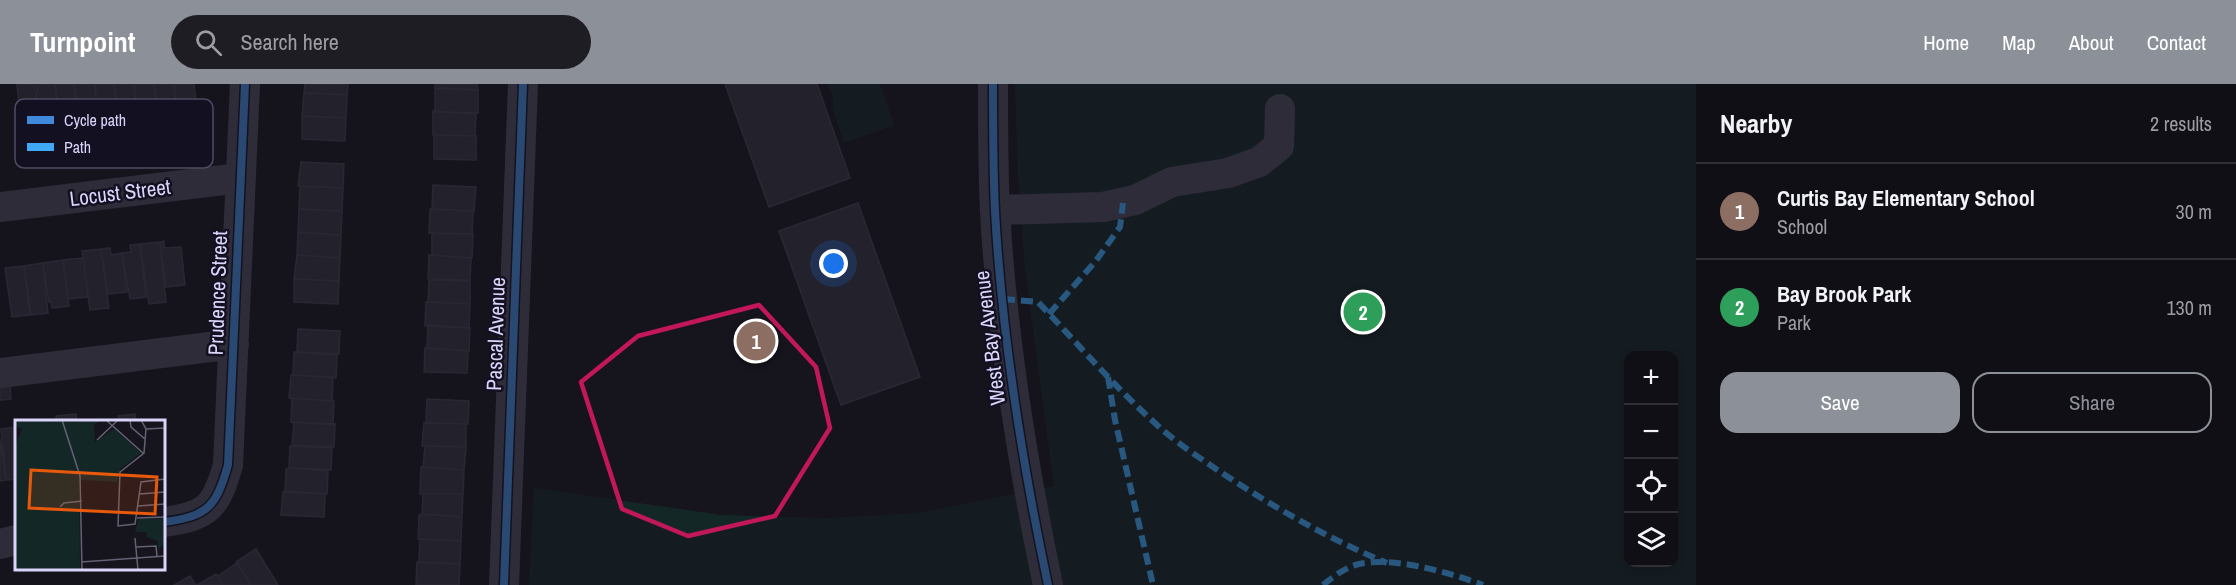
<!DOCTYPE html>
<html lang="en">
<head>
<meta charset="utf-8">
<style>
	body { margin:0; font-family:"Archivo Narrow",sans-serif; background:#1e1d23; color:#f1f3f6 }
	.controls { position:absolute; right:18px; bottom:18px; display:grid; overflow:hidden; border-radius:12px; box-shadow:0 3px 9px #0003 }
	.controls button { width:54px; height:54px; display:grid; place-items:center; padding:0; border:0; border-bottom:2px solid #302f35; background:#100f16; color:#f1f3f6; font:30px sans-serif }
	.you { position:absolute; left:834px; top:180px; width:21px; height:21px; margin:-15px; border:4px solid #fff; border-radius:50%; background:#1a73e8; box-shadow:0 0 0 9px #1a73e833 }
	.badge { display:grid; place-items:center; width:39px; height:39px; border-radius:50%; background:#8c9099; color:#fff; font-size:20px; font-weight:700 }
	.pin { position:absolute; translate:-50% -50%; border:3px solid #fff; box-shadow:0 2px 6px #0006 }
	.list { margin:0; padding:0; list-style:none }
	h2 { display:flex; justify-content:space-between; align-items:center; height:78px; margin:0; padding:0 24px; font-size:26px }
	h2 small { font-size:20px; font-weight:400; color:#9c9ca1 }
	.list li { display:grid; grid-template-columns:39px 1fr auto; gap:18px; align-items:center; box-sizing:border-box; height:96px; padding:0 24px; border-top:2px solid #302f35 }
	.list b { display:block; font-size:22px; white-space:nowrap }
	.list p { margin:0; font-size:20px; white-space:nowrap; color:#9c9ca1 }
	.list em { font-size:20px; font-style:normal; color:#9c9ca1 }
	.actions { display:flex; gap:12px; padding:18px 24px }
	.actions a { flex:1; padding:14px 0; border:2px solid #8c9099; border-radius:18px; text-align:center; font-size:21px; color:#8c9099 }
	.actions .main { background:#8c9099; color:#fff }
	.icon { flex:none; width:33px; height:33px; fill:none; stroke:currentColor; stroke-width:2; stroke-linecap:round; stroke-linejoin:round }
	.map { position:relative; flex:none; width:1696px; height:501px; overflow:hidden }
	header { display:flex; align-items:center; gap:36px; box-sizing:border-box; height:84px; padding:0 30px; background:#8c9099; color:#fff }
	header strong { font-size:28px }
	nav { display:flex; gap:33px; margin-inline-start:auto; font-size:21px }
	.search { width:420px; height:54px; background:#1e1d23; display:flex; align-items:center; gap:15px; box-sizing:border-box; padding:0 21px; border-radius:33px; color:#9c9ca1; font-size:22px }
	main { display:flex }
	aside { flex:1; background:#100f16 }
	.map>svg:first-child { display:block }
	.green { fill:#142727; fill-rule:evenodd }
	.building { fill:#34323f; stroke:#433f50; stroke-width:1.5 }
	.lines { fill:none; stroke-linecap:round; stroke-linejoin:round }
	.minor { stroke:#4c4a5c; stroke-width:30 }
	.quiet { stroke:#3fa9f5; stroke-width:6; stroke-dasharray:12 6; stroke-linecap:butt }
	.cycleway-casing { stroke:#131021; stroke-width:11 }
	.cycleway { stroke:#408adc; stroke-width:8 }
	.marked { fill:none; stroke:#c2185b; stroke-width:4.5; stroke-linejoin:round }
	.labels { text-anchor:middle; stroke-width:5; stroke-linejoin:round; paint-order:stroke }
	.street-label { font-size:21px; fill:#dad5fa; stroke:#131021 }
	.inset-road { fill:none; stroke:#646175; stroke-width:1.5 }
	.view { fill:#e8590c; fill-opacity:0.15; stroke:#e8590c; stroke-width:3 }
	.inset-edge { fill:none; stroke:#dad5fa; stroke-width:3 }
	.key { fill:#131021; stroke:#4f4b62; stroke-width:1.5 }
	.key-label { font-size:16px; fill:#dad5fa }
</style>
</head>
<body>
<header>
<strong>Turnpoint</strong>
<div class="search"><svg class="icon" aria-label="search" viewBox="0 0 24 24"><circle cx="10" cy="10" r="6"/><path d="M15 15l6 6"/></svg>Search here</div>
<nav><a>Home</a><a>Map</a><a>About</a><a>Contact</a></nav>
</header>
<main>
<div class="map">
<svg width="1696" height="501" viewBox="0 0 1696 501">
	<rect width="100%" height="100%" fill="#16141d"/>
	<!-- green -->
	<path class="green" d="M828,0H880L894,41L844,59L833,25V13Z
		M1015,0H1696V501H529L534,404L722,431L827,434L918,429L1054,402L1025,184L1018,94ZM1628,272H1674V478H1628Z"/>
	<!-- building -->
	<path class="building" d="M17,0H35L42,56L25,59L23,49H22Z
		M37,0H55L61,54L42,56L36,8H38Z
		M55,0H74L81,51L61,54Z
		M74,0H95L99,47H92L91,40L79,41Z
		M95,0H114L119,37L109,38L110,45L99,47Z
		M114,0H134L138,34L119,37Z
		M134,0H154L158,32L138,34Z
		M154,0H174L178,37L172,38V30L158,32Z
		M174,0H194L197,26L185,28L186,37H178Z
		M305,0H348L347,11L304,9Z
		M435,0H477L478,6L435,4Z
		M725,0H817L850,94L769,123Z
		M435,4L478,6V29L435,28Z
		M304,9L347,11L346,34L302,32Z
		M433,27L476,30L475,52L433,51Z
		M302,32L346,34L345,57L302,55Z
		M434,51L476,52V76L434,75Z
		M301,78L344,80L343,104L298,102Z
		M433,101L476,103L474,127L432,125Z
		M300,102L343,104L342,127L299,125Z
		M858,119L920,293L841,321L779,147Z
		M299,125L342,127L341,151L298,148Z
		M430,125L473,127L472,150L429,149Z
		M298,148L341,151L340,174L297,171Z
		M432,149L473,150L472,174L432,171Z
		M164,157V164L181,163L185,201L166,203L160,158Z
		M160,158L166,218L149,220L140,160Z
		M140,160L146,213L130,215L122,169L131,168L130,161Z
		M110,164L111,171L122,169L127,208L108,210L101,165Z
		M101,165L109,224L90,226L82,167Z
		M297,171L340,174L339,197L294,195Z
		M429,171L471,174L470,196L428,195Z
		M83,174L88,213L68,215L63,176Z
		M63,176L69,222L52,224L51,217L49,218L43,179Z
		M43,179L48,229L31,231L24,182Z
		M24,182L30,231L12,233L5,184Z
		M294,195L339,197L338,220L294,218Z
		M429,196L470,197V220L428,218Z
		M426,218L470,220L469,244L425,242Z
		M428,241L470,244L469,267L427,264Z
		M298,245L340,247L339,270L297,268Z
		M425,264L468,267L467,289L424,288Z
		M294,268L337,271L336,294L293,291Z
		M291,291L333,293L332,317L289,314Z
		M10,300L11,315L0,316V301Z
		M289,314L334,317L333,340H336L291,338L292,315Z
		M427,315L469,317L468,340L426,339Z
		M76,330L77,338H57L56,332Z
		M135,330L136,338H119L118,332Z
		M291,338L335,341L334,363L292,361L294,339Z
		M424,339L466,340V363L422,362Z
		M16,343V395L6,396L1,345Z
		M0,355L6,396L0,397Z
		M290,362L332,364L331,386L289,384Z
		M425,362L466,363L464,386L423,383Z
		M421,383L464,386L463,410H420Z
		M289,384L328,387L327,410L285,407L286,385Z
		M283,408L325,410L324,433L281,431Z
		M423,410H463L462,433L422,430Z
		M422,430L462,433L461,457L418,455L419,431Z
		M420,455L461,457L460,480L419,478Z
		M256,465L278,501H251L236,478Z
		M417,478L460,480L459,501H416Z
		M237,479L251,501H223L216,490L218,492Z
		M216,490L223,501H197Z
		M190,492L196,501H174Z"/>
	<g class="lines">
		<!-- minor -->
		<path class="minor" d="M993,0C993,42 993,85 995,127C1002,253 1022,378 1048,501
			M0,123L240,94
			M995,126L1103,123L1135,116L1172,98L1228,89L1259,78L1279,62L1280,25
			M0,289L234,260
			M164,438C208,432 216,423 228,381L245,0
			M0,460L16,456
			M504,501L523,0"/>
		<!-- quiet -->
		<path class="quiet" d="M1003,215L1038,218C1077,259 1114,302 1156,340C1175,358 1200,374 1222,389C1275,424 1329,455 1387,479
			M1049,230L1095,178L1120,143L1123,119
			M1108,293L1115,336L1153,501
			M1323,501C1334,492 1346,483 1359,480C1393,472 1451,489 1483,501"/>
		<!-- cycleway casing -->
		<g class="cycleway-casing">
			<path id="cycleway" d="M993,0C993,42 993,85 995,127C1002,253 1022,378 1048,501
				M164,438C208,432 216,423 228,381L245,0
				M504,501L523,0"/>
		</g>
		<!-- cycleway -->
		<use href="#cycleway" class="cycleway"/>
	</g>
	<!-- marked area -->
	<path d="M0 0H1696V501H0ZM759,221L816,283L830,344L775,432L688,452L622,425L581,298L638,252Z" fill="#16141d" fill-opacity=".55" fill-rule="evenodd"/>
	<path class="marked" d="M759,221L816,283L830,344L775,432L688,452L622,425L581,298L638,252Z"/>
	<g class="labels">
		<!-- street labels -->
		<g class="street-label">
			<text transform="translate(120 109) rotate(-7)" y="7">Locust Street</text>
			<text transform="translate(218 209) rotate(-88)" y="7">Prudence Street</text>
			<text transform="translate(496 250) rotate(-88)" y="7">Pascal Avenue</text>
			<text transform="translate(990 254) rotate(-97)" y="7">West Bay Avenue</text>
		</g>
	</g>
	<!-- overview -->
	<g transform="translate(15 336)">
		<rect width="150" height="150" fill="#16141d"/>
		<path d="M0,0H87L79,5L80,22L99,9L126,33L105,49L102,62L64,60L65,150H0V26L7,9L0,6ZM150,98V130L148,124L143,130V121L131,117L132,112H120L124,99Z" fill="#142727"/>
		<path class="inset-road" d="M47,0L65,56L67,150M91,0L128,33M115,0L116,7L130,19M126,0L131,9L129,33L105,52L103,106L120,104L126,62L150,59M131,9L150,8M82,20L103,0M125,74L150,72M123,86L150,84M45,87L49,83L67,81M122,98L150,97M120,118L123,150M121,127L141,126L142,137M66,142L150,136"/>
		<path class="view" d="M16,50L142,57L140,94L14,88Z"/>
		<rect width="150" height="150" class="inset-edge"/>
	</g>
	<!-- legend -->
	<rect x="15" y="15" width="198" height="69" rx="9" class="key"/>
	<rect x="27" y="32" width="27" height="8" fill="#408adc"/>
	<rect x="27" y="59" width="27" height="8" fill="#3fa9f5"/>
	<g class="key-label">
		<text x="64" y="42">Cycle path</text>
		<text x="64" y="69">Path</text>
	</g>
</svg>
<div class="controls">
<button>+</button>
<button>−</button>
<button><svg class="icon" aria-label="locate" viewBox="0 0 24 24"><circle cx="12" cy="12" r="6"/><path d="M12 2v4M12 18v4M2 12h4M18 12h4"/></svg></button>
<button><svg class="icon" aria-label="layers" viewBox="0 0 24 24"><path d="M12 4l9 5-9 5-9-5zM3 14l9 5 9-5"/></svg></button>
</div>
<div class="you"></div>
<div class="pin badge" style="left:756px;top:257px;background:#8d6e63">1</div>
<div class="pin badge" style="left:1363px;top:228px;background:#2e9e5b">2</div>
</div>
<aside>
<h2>Nearby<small>2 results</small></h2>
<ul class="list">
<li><span class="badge" style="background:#8d6e63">1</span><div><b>Curtis Bay Elementary School</b><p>School</p></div><em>30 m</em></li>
<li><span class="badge" style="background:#2e9e5b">2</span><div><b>Bay Brook Park</b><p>Park</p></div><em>130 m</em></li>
</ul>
<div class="actions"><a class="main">Save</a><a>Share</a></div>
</aside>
</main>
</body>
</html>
